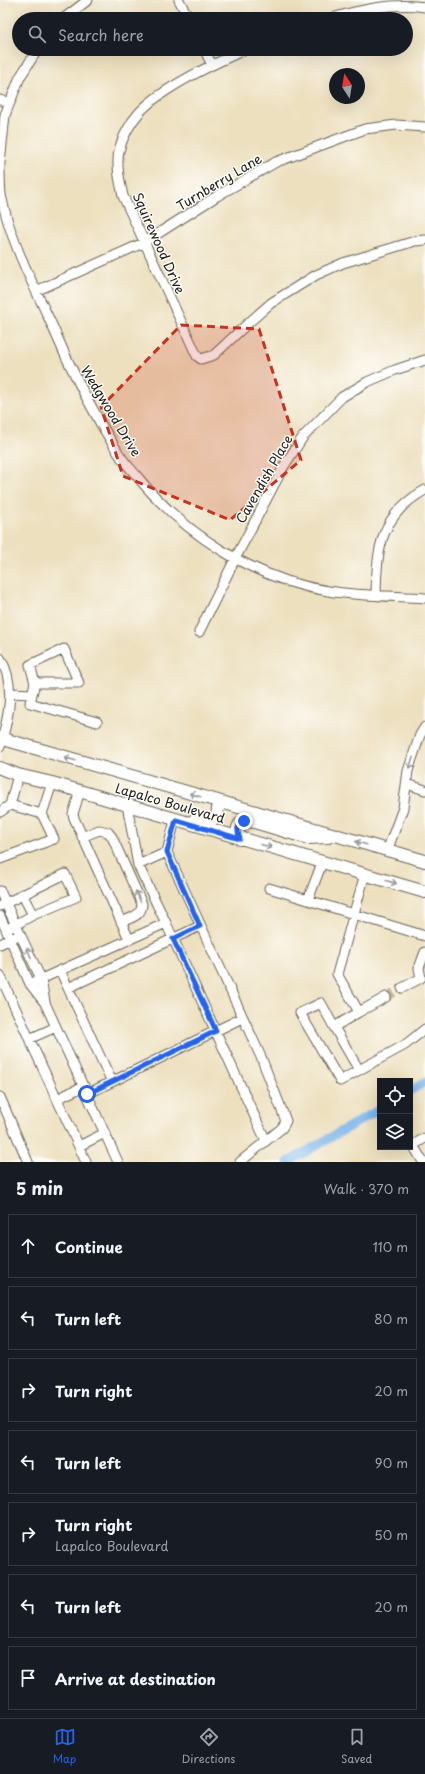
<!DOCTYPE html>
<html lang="en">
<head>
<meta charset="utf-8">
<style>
	body { margin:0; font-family:"Playpen Sans",sans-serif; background:#242831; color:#f1f3f6 }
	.controls { position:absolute; right:12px; bottom:12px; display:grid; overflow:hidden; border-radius:0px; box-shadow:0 4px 16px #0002 }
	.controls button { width:36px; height:36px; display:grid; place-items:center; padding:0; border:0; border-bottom:1px solid #363941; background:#171b24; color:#f1f3f6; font:20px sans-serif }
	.compass { position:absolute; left:329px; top:68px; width:36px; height:36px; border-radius:50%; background:#171b24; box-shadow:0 4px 16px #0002; rotate:348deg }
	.stop { position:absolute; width:12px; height:12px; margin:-9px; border:3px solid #2563eb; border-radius:50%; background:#fff }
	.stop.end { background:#2563eb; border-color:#fff; box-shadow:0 1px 4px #0008 }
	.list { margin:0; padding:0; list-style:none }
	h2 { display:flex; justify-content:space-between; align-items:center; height:52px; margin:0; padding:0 16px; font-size:17px }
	h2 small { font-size:13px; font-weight:400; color:#9ea1a6 }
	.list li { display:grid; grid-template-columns:26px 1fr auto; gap:12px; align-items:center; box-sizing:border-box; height:64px; margin:0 8px 8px; padding:0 8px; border:1px solid #363941; border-radius:0px }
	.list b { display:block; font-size:15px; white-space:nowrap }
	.list p { margin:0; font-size:13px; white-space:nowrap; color:#9ea1a6 }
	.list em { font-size:13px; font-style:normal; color:#9ea1a6 }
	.icon { flex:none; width:22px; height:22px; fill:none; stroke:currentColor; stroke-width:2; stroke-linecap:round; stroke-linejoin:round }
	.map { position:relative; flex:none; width:425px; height:1162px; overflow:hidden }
	.search { position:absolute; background:#171b24; box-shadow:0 4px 16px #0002; left:12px; right:12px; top:12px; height:44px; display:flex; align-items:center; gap:10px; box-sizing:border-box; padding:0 14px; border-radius:22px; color:#9ea1a6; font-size:15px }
	.sheet { height:556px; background:#171b24 }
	nav { display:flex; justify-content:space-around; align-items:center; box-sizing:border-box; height:56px; border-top:1px solid #363941; background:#171b24; font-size:11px; color:#9ea1a6 }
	nav a { display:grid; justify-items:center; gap:2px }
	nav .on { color:#2563eb }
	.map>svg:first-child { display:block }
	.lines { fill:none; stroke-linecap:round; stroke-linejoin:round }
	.canal { stroke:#78b4ea; stroke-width:9 }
	.minor-tunnel { stroke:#c3b99e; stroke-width:9; stroke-dasharray:9 4.5; stroke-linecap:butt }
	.minor-casing { stroke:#656155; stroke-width:11 }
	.major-casing { stroke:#656155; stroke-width:14 }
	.minor { stroke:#fff; stroke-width:9 }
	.major { stroke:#fff; stroke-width:12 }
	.oneway { stroke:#999 }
	.route { stroke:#2563eb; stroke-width:5 }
	.marked { fill:#c8321e; fill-opacity:0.2; stroke:#c8321e; stroke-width:3; stroke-dasharray:8 5; stroke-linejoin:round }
	.labels { text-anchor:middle; stroke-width:3; stroke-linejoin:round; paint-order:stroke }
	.street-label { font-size:13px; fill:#1c1c1c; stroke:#fdfcf7 }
</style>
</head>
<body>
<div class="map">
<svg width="425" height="1162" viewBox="0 0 425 1162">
	<rect width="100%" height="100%" fill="#fdfcf7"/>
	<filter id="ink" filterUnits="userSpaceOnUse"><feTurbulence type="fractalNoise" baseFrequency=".025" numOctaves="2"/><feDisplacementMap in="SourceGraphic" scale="8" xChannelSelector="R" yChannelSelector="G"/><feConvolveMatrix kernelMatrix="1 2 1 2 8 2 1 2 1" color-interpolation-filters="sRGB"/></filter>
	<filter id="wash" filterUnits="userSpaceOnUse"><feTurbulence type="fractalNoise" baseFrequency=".012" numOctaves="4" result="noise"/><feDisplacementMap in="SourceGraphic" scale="16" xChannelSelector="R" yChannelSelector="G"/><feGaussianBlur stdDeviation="0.9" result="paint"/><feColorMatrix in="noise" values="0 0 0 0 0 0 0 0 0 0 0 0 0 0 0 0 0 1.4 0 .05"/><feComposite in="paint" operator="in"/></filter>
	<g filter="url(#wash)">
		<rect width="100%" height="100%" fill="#ede0bf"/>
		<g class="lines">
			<!-- canal -->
			<path class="canal" d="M410,1091L425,1082
				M288,1162L380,1109"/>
		</g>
	</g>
	<g filter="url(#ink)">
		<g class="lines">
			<!-- minor-tunnel -->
			<path class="minor-tunnel" d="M386,997L402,988"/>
			<!-- minor casing -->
			<g class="minor-casing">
				<path id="minor" d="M179,0L189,19
					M63,19L88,0
					M329,19C359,10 393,2 425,7
					M204,49L212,65
					M247,49C215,63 161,88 139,113C130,123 122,138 119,151C116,166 120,182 123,196L197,356L201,359L214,355L245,326L271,303L316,275L343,263L415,241L425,240
					M0,100L10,103
					M0,163L5,115L20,77L38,49
					M0,165C0,174 0,185 1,195C10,240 32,282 51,323C70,368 93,413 119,454C124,462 130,468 136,475C183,533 253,579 328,591C360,596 393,596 425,598
					M36,291L143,243L217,196L276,162L365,129L396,125L425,127
					M376,595C377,548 380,515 425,490
					M199,632L235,559L284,466L303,437L342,397L367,382L395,370L425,360
					M0,658C17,685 8,719 0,747
					M10,693L32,694L35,683L30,665L64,649L79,683H35
					M32,694L30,703L97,722
					M407,784L425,790
					M80,791L73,814L74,818L129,939
					M10,805L42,814
					M0,812L10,805L18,775
					M82,837L99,830L108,832L112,837L142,904C142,916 130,918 121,922
					M387,851L403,808L408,771L420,735L425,727
					M167,852L175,820
					M0,859L54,839L42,814L52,783
					M138,865L167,852L261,1057L286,1121L282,1128L240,1162
					M365,874L337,974L359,1012L334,1027L359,1070L405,1045L425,1029
					M269,888L425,936
					M0,891L41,979L45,1002
					M22,894L33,915
					M308,900L322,863
					M0,906L65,874L76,897L33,915L6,930
					M0,916L30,984L45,1003L118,1162
					M166,923L266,1141
					M0,944L15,937
					M60,970L68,988L200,926
					M0,975L86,1162
					M30,984L166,923L138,865L127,805
					M68,988L112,1082
					M402,988L421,978L419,968L425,952
					M359,1012L386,997
					M334,1027L321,1003L300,1013L340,1081L359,1070
					M29,1039L56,1027
					M87,1094L242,1018
					M0,1097L28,1162
					M57,1099L84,1086
					M79,1146L105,1133
					M423,1162L413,1145L425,1138"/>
			</g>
			<!-- major casing -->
			<g class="major-casing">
				<path id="major" d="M0,738L425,861
					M0,768L18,775L52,783L425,892
					M195,819C204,822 210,823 217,816L219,802
					M240,839C237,830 236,827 243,821H251L308,838L328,837"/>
			</g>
			<!-- minor -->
			<use href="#minor" class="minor"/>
			<!-- major -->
			<use href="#major" class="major"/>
		</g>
		<!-- one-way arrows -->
		<defs><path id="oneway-shaft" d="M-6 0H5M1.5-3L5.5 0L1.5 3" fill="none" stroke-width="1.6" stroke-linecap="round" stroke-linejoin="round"/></defs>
		<g class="oneway">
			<use href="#oneway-shaft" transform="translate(70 759) rotate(-164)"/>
			<use href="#oneway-shaft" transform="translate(411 763) rotate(108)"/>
			<use href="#oneway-shaft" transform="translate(195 795) rotate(-164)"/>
			<use href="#oneway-shaft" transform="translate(361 843) rotate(-164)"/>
			<use href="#oneway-shaft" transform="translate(266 846) rotate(16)"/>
			<use href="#oneway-shaft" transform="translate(391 882) rotate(16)"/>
			<use href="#oneway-shaft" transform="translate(138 896) rotate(-114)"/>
			<use href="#oneway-shaft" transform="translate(29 953) rotate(-115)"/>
		</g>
	</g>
	<g class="lines" filter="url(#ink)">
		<!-- route -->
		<path class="route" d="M87,1094L216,1031L173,939L200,926L167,852L176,820L240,839C237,830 236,827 244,821"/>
	</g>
	<!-- marked area -->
	<path class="marked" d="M181,325L259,329L301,460L230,520L123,476L101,407Z"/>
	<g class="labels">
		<!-- street labels -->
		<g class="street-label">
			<text transform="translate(219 182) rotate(-31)" y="5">Turnberry Lane</text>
			<text transform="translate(159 243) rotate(66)" y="5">Squirewood Drive</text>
			<text transform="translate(111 411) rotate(59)" y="5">Wedgwood Drive</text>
			<text transform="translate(264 479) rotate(-60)" y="5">Cavendish Place</text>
			<text transform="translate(170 803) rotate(16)" y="5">Lapalco Boulevard</text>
		</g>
	</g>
</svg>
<div class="controls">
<button><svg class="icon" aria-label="locate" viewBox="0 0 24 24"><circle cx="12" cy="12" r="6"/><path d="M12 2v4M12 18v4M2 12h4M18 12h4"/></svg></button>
<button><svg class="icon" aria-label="layers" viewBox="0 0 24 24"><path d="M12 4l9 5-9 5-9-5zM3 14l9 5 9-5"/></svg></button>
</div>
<svg class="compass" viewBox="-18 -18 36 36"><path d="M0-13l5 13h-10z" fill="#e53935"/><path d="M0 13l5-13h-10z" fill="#9ea1a6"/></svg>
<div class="stop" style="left:87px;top:1094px"></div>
<div class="stop end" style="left:244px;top:821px"></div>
<div class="search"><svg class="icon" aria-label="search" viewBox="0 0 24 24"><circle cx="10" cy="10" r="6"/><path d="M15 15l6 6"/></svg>Search here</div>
</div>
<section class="sheet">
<h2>5 min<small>Walk · 370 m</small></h2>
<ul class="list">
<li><svg class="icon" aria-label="ahead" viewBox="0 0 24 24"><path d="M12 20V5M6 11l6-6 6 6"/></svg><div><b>Continue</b></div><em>110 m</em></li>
<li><svg class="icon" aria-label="left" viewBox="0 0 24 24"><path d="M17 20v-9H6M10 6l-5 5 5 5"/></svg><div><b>Turn left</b></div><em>80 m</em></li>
<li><svg class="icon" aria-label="right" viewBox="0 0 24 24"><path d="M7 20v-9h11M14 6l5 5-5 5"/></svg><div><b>Turn right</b></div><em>20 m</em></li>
<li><svg class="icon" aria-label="left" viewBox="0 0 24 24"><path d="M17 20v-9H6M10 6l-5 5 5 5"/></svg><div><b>Turn left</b></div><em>90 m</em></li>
<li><svg class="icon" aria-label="right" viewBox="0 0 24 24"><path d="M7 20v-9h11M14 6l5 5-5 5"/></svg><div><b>Turn right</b><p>Lapalco Boulevard</p></div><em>50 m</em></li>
<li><svg class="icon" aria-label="left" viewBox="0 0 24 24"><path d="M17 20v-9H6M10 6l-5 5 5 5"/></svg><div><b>Turn left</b></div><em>20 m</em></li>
<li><svg class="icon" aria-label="arrive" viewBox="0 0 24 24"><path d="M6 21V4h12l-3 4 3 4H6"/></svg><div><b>Arrive at destination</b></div></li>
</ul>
</section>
<nav>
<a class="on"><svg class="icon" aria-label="map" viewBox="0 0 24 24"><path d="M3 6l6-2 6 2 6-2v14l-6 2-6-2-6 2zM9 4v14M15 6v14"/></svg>Map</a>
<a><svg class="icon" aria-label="directions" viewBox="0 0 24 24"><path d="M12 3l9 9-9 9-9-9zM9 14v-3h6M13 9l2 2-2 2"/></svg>Directions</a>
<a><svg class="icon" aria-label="saved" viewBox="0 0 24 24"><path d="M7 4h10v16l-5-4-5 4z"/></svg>Saved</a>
</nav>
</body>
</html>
